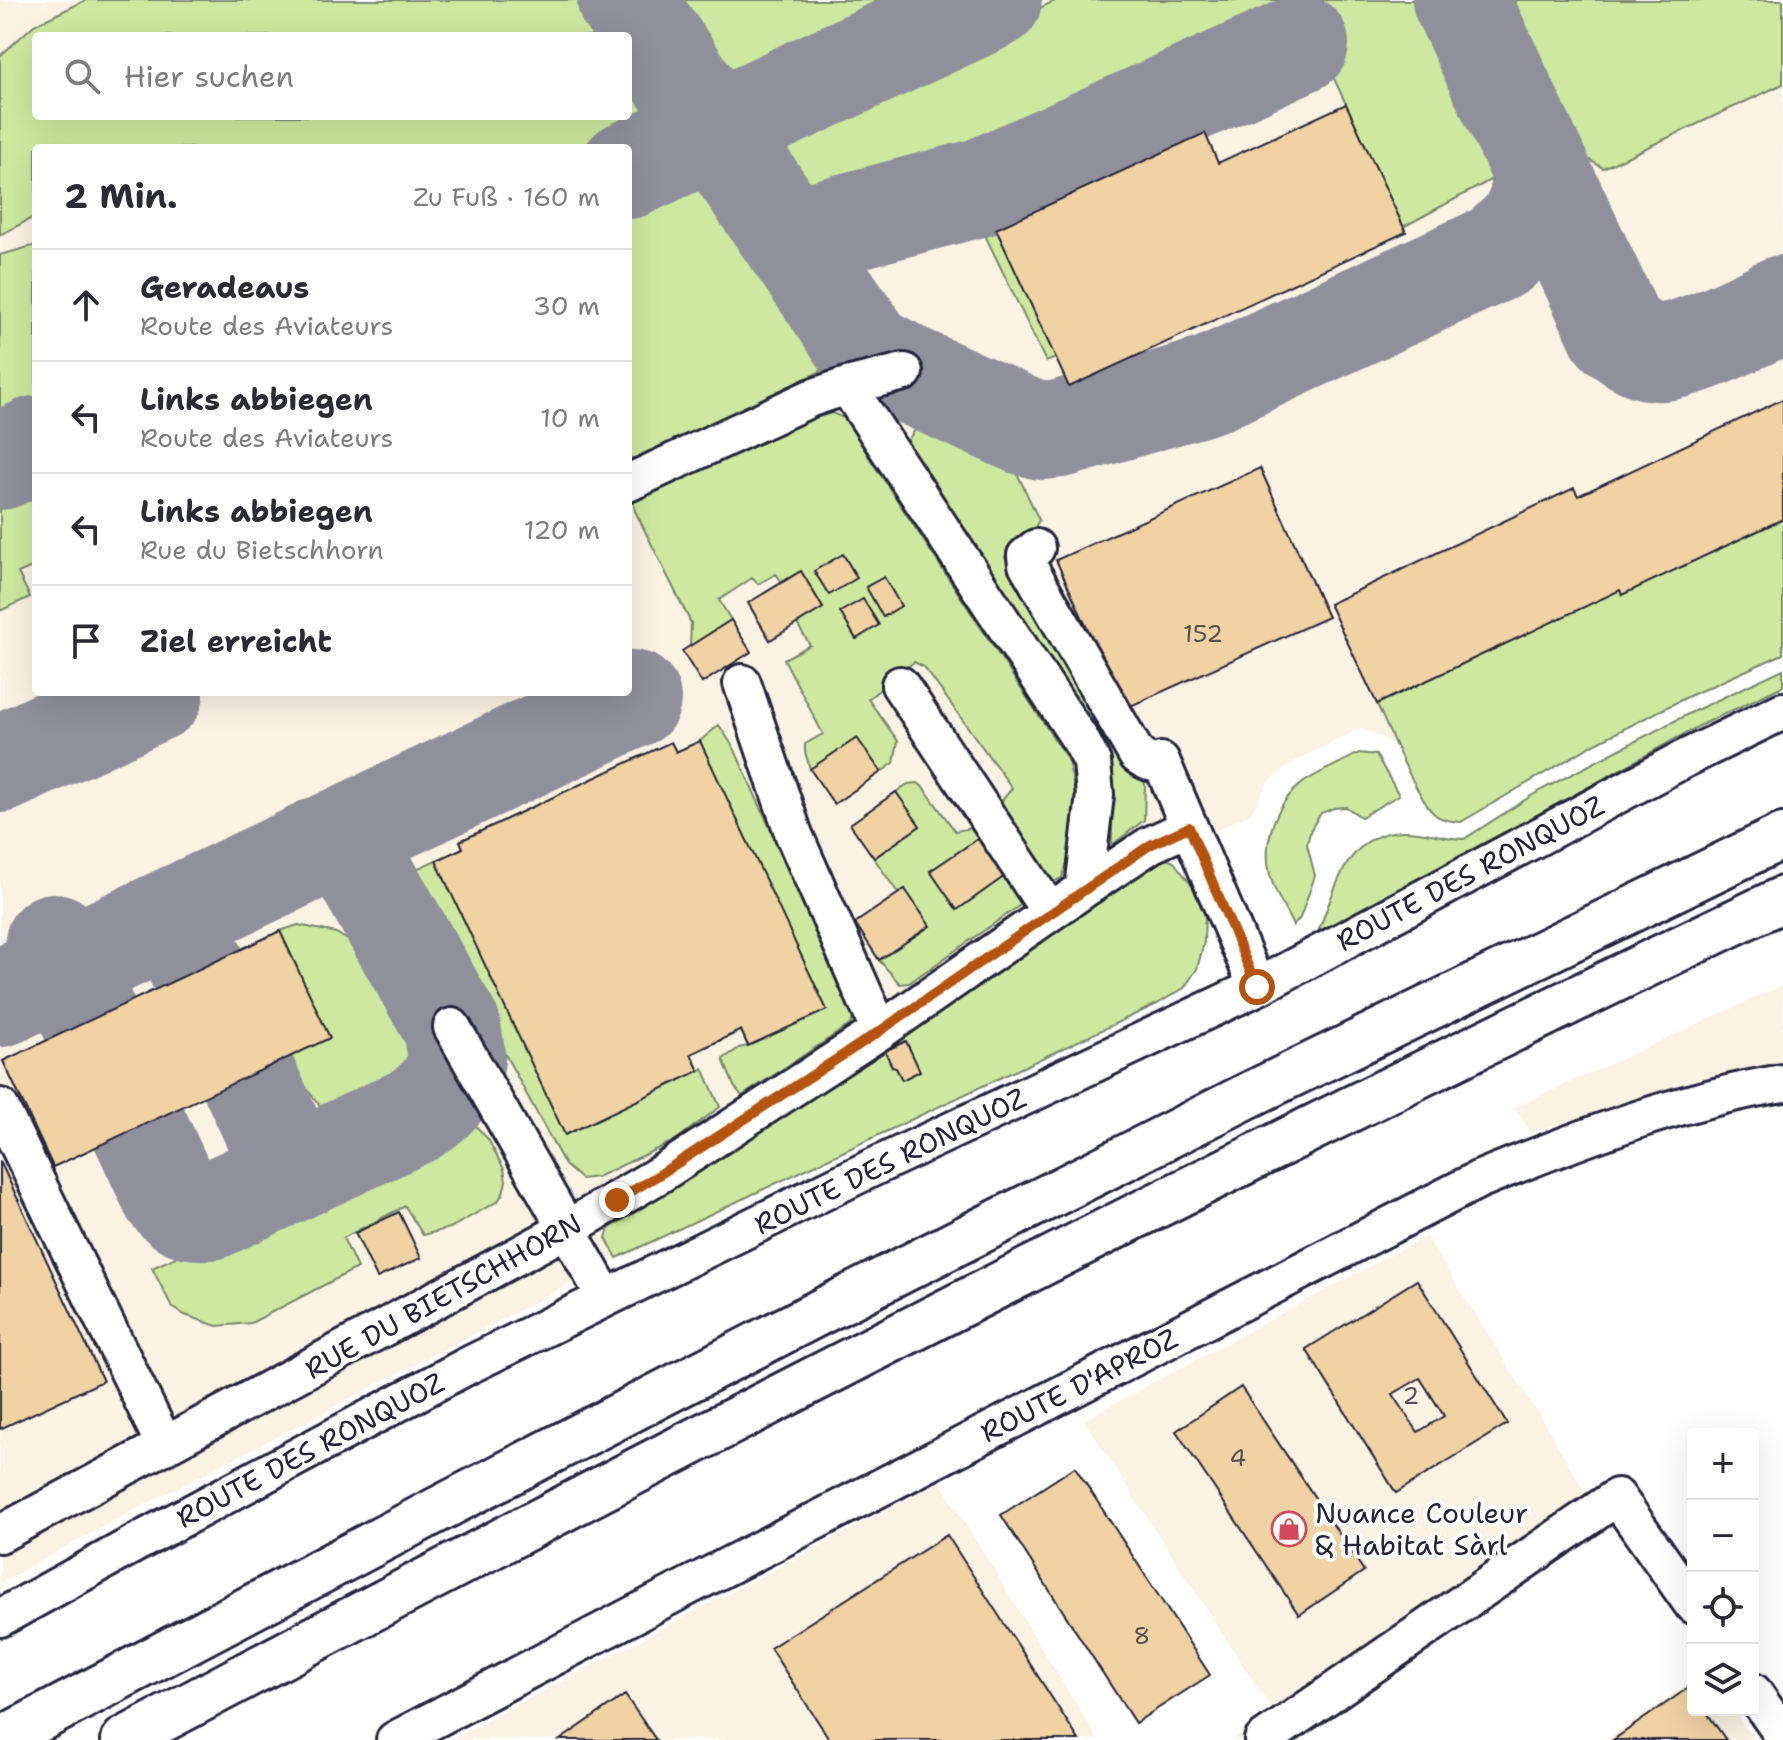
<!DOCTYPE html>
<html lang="de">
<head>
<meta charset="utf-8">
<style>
	body { margin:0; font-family:"Shantell Sans",sans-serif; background:#f2f2f3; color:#2b2b33 }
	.controls { position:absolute; right:24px; bottom:24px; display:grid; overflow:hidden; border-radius:8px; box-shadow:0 8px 32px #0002 }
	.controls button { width:72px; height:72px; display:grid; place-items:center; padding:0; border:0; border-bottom:2px solid #e1e1e2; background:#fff; color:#2b2b33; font:40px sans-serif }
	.stop { position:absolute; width:24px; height:24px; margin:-18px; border:6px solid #b45309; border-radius:50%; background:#fff }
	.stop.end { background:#b45309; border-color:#fff; box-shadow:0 2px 8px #0008 }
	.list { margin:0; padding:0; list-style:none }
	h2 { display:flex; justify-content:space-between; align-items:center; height:104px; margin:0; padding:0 32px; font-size:34px }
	h2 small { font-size:26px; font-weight:400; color:#7c7c81 }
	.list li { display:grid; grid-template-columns:52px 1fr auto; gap:24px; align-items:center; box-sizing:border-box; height:112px; padding:0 32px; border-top:2px solid #e1e1e2 }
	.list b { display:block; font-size:30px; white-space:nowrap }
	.list p { margin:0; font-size:26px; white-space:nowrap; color:#7c7c81 }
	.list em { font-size:26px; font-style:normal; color:#7c7c81 }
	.icon { flex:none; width:44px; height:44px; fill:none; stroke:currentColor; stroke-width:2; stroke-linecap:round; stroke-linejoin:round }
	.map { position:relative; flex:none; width:1783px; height:1740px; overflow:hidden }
	.search { position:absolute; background:#fff; box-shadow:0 8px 32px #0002; left:32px; top:32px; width:600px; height:88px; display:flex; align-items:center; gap:20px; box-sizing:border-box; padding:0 28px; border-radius:8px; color:#7c7c81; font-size:30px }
	.panel { position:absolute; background:#fff; box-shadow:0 8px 32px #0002; left:32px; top:144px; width:600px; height:552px; border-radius:8px }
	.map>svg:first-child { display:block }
	.built { fill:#faf2e3; fill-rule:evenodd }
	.green { fill:#cee99f; stroke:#78866d; stroke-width:2; fill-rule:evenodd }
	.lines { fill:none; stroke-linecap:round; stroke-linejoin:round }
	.taxiway { stroke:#90909d; stroke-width:98 }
	.building { fill:#f0d2a3; stroke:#22223b; stroke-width:2; fill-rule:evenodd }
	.minor-casing { stroke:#22223b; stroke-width:42 }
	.highway-casing { stroke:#22223b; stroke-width:50 }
	.minor { stroke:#fff; stroke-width:36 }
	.highway { stroke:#fff; stroke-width:44 }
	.route { stroke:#b45309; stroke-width:10 }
	.labels { text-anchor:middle; stroke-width:8; stroke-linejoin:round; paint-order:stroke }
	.number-label { font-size:24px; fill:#564e55 }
	.street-label { font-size:28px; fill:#22223b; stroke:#fff }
	.poi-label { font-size:28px; fill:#22223b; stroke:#fff; text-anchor:start }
</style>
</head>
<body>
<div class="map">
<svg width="1783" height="1740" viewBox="0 0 1783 1740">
	<rect width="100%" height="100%" fill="#fff"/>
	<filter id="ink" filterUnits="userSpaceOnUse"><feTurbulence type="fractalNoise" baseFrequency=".0125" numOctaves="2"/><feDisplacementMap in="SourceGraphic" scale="16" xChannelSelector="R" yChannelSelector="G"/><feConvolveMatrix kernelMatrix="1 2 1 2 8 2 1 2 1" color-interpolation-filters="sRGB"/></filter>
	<g filter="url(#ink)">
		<!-- built -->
		<path class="built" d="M0,0H1783V631L1424,799L1395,745L1362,728L1295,761L1267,783L1251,813L1165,857L1182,888L1157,1004L591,1273L121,1517L0,1583ZM36,36H628V116H36ZM36,148H628V692H36Z
			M1783,985V1064L1687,1085L1531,1133L1514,1108Z
			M1426,1236L1557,1444L1588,1498L1274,1740H1232L1272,1710L1084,1420Z
			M940,1482L1098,1740H451Z
			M1693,1681V1710H1733L1754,1740H1606Z"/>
		<!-- green -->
		<path class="green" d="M86,0H611L678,97V115L608,148H36V216L0,235V56L34,25ZM36,36H628V116H36Z
			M647,0H929L714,100Z
			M1057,0H1415L1498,176L1403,227L1305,16L1150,84L977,163L953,178L822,215H808L792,212L753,152L752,145L755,139Z
			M1509,0H1783V84L1603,168L1585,157Z
			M712,162L724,169L852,355L856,366L849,367L835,364L639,459L628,457V200Z
			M996,229L1056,358L1046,362L986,237Z
			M36,245V419L0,436V255Z
			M832,413L846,419L872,462L1066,757C1076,782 1078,820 1072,847C1070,857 1065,868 1062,878L1051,883L999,811L1001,802L1012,788L924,667L914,662L868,699L898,741L894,763L881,772L857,738L810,769L805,752V744L823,734L784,659L810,645L797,624L823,608L801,571L782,582L776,574L758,584L752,578L719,600L731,620L690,646L691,623L635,511L633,500L795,424Z
			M941,416L983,432L1009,456L1039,520L1030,537L1008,547L1005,557L1145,784L1144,820L1112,845V765L1098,738L910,452L908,440C918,424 923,422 941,416Z
			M36,468V565L18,573L30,597L0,611V484Z
			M1783,519V654L1687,697L1596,743L1461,822C1453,821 1444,821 1437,816C1420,805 1387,726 1377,704L1620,590Z
			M1783,669V686L1697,727L1320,935L1319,929C1336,888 1347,833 1402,831C1424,830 1444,839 1464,839L1539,791L1688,714Z
			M719,725L734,748L854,1015L851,1024L742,1096L734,1086L723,1059L739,1048L748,1046L741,1031L691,1054L699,1071L703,1068L720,1107L674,1141L597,1177L581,1179L565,1165L409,877L416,869L463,848L460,841L671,742L676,752L700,741Z
			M1359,753L1376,755L1399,795L1361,817L1346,807L1334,808L1321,813L1311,829L1307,844L1315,876L1300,918L1293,926C1287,913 1279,900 1274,887C1259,851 1272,805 1304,782C1321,771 1341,763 1359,753Z
			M918,783L924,788L955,831L978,827L1026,901L909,983L900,984L879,960L905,889L898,893L874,858L920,826L896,792L908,784Z
			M1156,855L1174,862L1195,890L1205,916L1204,942L1197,969L1184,988L1157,1004L617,1258L606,1238L609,1229Z
			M298,925L336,933L364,950L382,971L413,1039L412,1068L400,1086L389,1096L347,1113L322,1108L306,1088L290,1056L53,1167L3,1061L280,931Z
			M464,1124L475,1125L488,1139L504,1169L506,1181L503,1193L498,1201L450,1228L423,1235L405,1206L343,1238L357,1268L251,1323L217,1326L185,1315L172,1307L152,1268Z"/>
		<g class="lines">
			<!-- taxiway -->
			<path class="taxiway" d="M626,0L864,346L874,355L904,372L1024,426L1042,431L1060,429L1193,390L1214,383L1500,251L1528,224L1539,198V168
				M1461,0L1617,332C1628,341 1640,350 1655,352C1682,356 1755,317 1783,304
				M628,170L993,0
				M777,218L791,229L806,233L982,187L1300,44
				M0,461L36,445
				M0,764L155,692
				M54,942L170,1194C182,1210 190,1212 210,1211L415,1115C435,1102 453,1085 456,1059C457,1050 453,1037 452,1027L357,859L343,850L317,847
				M191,954L280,1145C292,1160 299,1160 317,1161
				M0,998L632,699"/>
		</g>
		<!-- building -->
		<path class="building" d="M1346,104L1406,232L1069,387L996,229L1205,133L1218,163Z
			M1783,399V519L1622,595L1620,590L1377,704L1329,604L1574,488L1578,496Z
			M1260,468L1328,617L1124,709L1056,560Z
			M843,554L857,578L829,595L814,571Z
			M801,571L823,608L770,640L748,603Z
			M884,577L901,606L883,617L866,587Z
			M863,599L879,625L856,639L840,612Z
			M731,620L751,652L702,683L682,651Z
			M857,738L881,772L834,804L810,769Z
			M700,741L827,1010L748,1046L741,1030L691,1054L699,1071L565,1135L436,861L463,848L460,841L671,742L676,752Z
			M896,792L920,826L874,858L850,824Z
			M979,838L1005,876L957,910L930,871Z
			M905,889L930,926L879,960L855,923Z
			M280,931L330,1038L53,1167L3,1061Z
			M906,1041L920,1071L902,1080L896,1068L892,1067L885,1051Z
			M0,1161L103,1381L0,1429Z
			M399,1212L421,1258L377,1278L355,1233Z
			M1417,1280L1507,1424L1396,1493L1306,1349ZM1420,1378L1444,1416L1418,1432L1393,1394Z
			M1241,1387L1364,1571L1299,1615L1176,1431Z
			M1075,1467L1210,1675L1135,1723L1001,1515Z
			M947,1535L1079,1740H830L770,1648Z
			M1688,1688L1693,1694V1710H1705L1726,1740H1613Z
			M625,1695L656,1740H560Z"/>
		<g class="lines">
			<!-- minor casing -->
			<g class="minor-casing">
				<path id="minor" d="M847,386L1081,741L1092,762L1095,795L1084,889
					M628,483L811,398L847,386L904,372
					M1036,548L1026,556L1027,564L1137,755C1146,761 1151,765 1161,761L1257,987
					M742,683L794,835L880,1031
					M900,685L1050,912
					M452,1027L606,1298
					M0,1107L165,1446
					M0,1534L567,1229L662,1173L880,1031L1084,889L1150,845L1189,827
					M0,1618L136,1543L467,1366L874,1167L1257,987L1686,758L1783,711
					M1753,1692L1783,1735
					M395,1740L660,1601L1478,1180C1576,1140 1678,1100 1783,1083
					M1263,1740L1617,1497L1693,1605"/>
			</g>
			<!-- highway casing -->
			<g class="highway-casing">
				<path id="highway" d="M0,1740L439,1509L820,1312L1245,1097L1783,836
					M124,1740C671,1449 1223,1166 1783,899"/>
			</g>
			<!-- minor -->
			<use href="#minor" class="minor"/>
			<!-- highway -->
			<use href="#highway" class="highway"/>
		</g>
	</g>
	<g class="lines" filter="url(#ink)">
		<!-- route -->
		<path class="route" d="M617,1200L662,1173L880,1031L1150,845L1189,827L1257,987"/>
	</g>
	<!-- icons -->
	<defs>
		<g id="shop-ring" transform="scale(1.8)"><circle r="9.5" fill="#fff" stroke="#d1495b" stroke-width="1.5"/><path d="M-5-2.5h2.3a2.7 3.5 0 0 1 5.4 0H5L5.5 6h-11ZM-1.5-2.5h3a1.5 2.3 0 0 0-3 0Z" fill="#d1495b"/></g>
	</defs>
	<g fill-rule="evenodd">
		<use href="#shop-ring" x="1289" y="1529"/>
	</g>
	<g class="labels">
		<!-- number labels -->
		<g class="number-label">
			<text x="1203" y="642">152</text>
			<text x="1411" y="1404">2</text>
			<text x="1238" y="1466">4</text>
			<text x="1142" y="1644">8</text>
		</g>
		<!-- street labels -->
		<g class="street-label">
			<text transform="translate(1470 873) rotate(-28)" y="10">ROUTE DES RONQUOZ</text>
			<text transform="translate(890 1161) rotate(-26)" y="10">ROUTE DES RONQUOZ</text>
			<text transform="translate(443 1296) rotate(-29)" y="10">RUE DU BIETSCHHORN</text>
			<text transform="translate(1079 1385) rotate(-27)" y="10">ROUTE D'APROZ</text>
			<text transform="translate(310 1450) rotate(-28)" y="10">ROUTE DES RONQUOZ</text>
		</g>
		<!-- poi labels -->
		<g class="poi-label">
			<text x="1315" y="1523">Nuance Couleur<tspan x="1315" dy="32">&amp; Habitat Sàrl</tspan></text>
		</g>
	</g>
</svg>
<div class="controls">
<button>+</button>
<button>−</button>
<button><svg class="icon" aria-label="locate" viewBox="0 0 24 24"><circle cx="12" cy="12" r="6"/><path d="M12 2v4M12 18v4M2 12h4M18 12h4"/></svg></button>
<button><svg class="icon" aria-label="layers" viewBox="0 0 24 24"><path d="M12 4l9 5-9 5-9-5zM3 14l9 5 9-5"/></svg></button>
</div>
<div class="stop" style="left:1257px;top:987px"></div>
<div class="stop end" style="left:617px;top:1200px"></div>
<div class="search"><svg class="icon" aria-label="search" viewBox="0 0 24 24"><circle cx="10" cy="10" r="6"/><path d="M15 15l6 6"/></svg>Hier suchen</div>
<section class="panel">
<h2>2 Min.<small>Zu Fuß · 160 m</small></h2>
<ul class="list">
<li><svg class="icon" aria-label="ahead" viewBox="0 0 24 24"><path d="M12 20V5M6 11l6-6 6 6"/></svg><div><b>Geradeaus</b><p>Route des Aviateurs</p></div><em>30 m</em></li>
<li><svg class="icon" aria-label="left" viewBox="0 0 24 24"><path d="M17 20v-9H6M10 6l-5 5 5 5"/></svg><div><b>Links abbiegen</b><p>Route des Aviateurs</p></div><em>10 m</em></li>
<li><svg class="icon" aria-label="left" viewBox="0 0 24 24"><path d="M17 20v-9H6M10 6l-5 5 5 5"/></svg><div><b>Links abbiegen</b><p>Rue du Bietschhorn</p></div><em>120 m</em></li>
<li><svg class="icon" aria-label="arrive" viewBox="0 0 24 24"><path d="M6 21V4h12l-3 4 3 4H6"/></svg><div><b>Ziel erreicht</b></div></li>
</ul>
</section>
</div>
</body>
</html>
